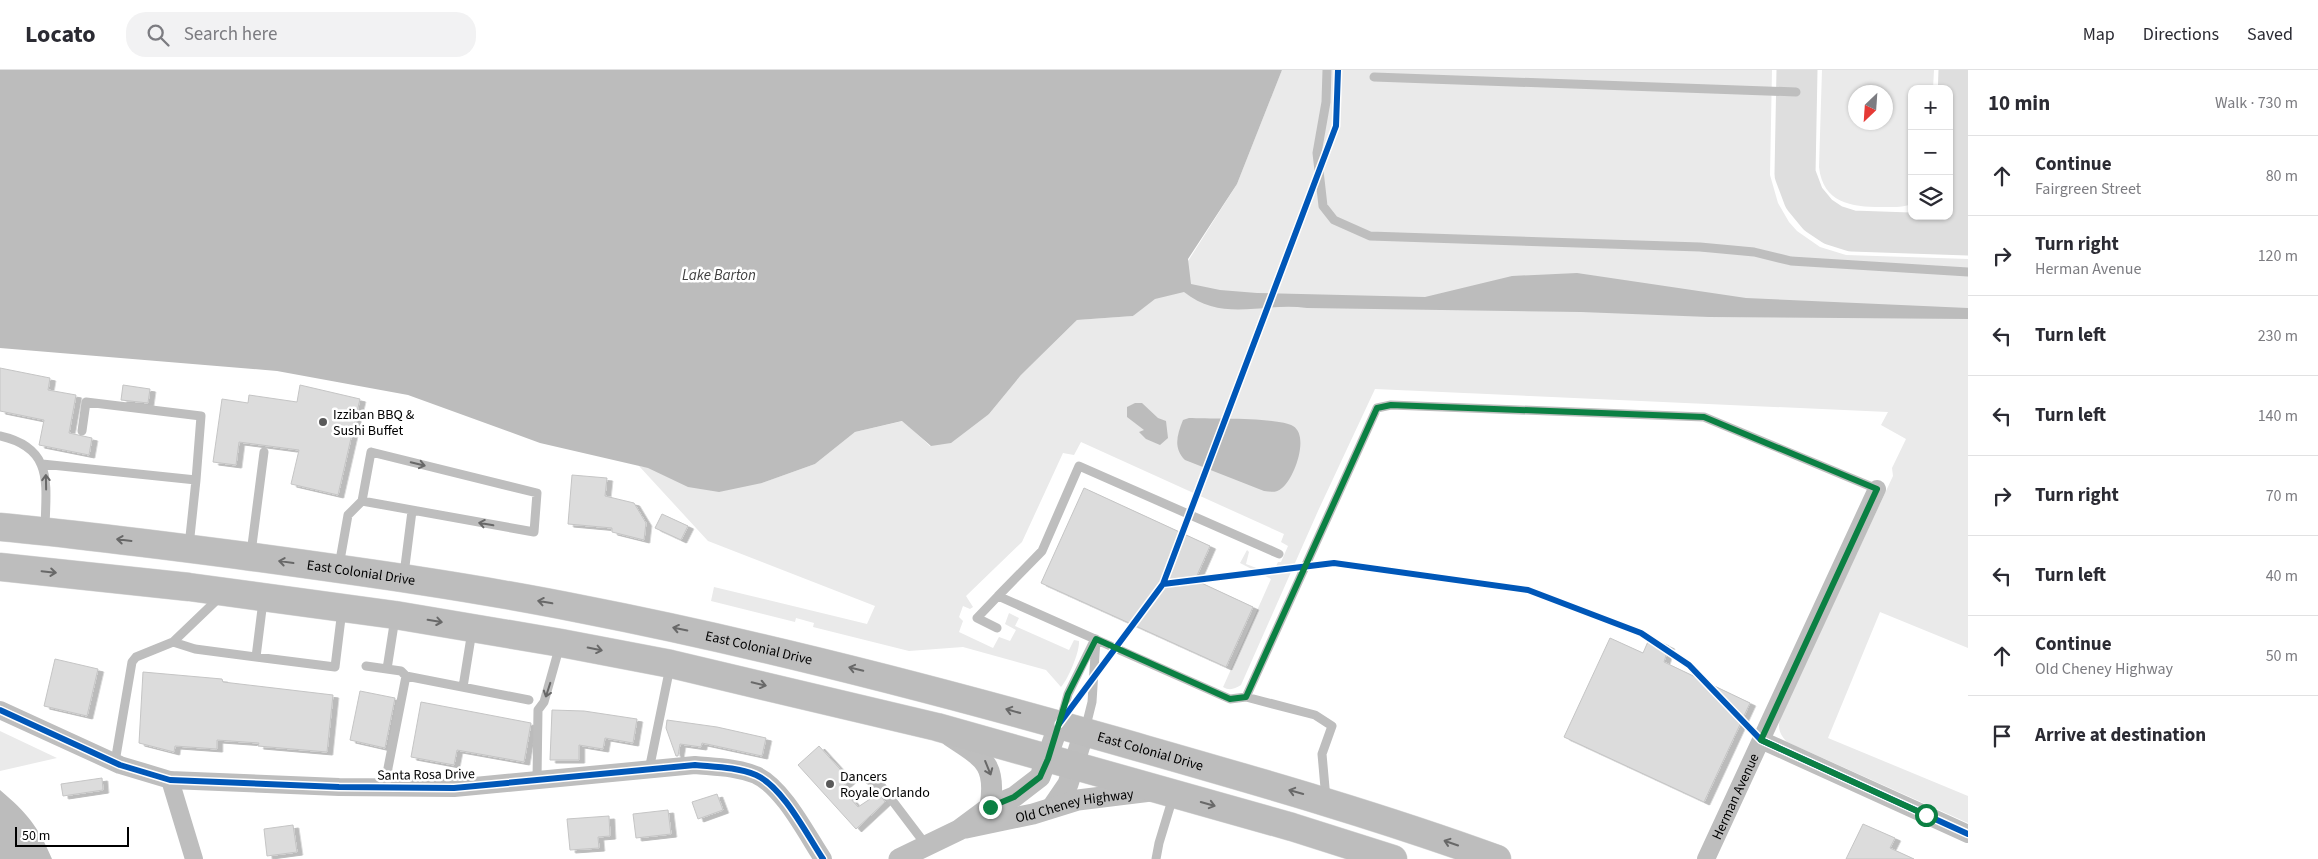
<!DOCTYPE html>
<html lang="en">
<head>
<meta charset="utf-8">
<style>
	body { margin:0; font-family:"Source Sans 3",sans-serif; background:#f2f2f3; color:#2b2b33 }
	.controls { position:absolute; right:15px; top:15px; display:grid; overflow:hidden; border-radius:10px; box-shadow:0 1px 4px #0004 }
	.controls button { width:45px; height:45px; display:grid; place-items:center; padding:0; border:0; border-bottom:1px solid #e1e1e2; background:#fff; color:#2b2b33; font:25px sans-serif }
	.compass { position:absolute; left:1848px; top:15px; width:45px; height:45px; border-radius:50%; background:#fff; box-shadow:0 1px 4px #0004; rotate:205deg }
	.scale { position:absolute; left:15px; bottom:12px; width:114px; box-sizing:border-box; padding-left:5px; border:2px solid #000; border-top:0; font-size:14px; line-height:18px; white-space:nowrap; color:#000; -webkit-text-stroke:4px #fff; paint-order:stroke }
	.stop { position:absolute; width:15px; height:15px; margin:-11px; border:4px solid #0b8043; border-radius:50%; background:#fff }
	.stop.end { background:#0b8043; border-color:#fff; box-shadow:0 1px 5px #0008 }
	.list { margin:0; padding:0; list-style:none }
	h2 { display:flex; justify-content:space-between; align-items:center; height:65px; margin:0; padding:0 20px; font-size:21px }
	h2 small { font-size:16px; font-weight:400; color:#7c7c81 }
	.list li { display:grid; grid-template-columns:32px 1fr auto; gap:15px; align-items:center; box-sizing:border-box; height:80px; padding:0 20px; border-top:1px solid #e1e1e2 }
	.list b { display:block; font-size:19px; white-space:nowrap }
	.list p { margin:0; font-size:16px; white-space:nowrap; color:#7c7c81 }
	.list em { font-size:16px; font-style:normal; color:#7c7c81 }
	.icon { flex:none; width:28px; height:28px; fill:none; stroke:currentColor; stroke-width:2; stroke-linecap:round; stroke-linejoin:round }
	.map { position:relative; flex:none; width:1968px; height:789px; overflow:hidden }
	header { display:flex; align-items:center; gap:30px; box-sizing:border-box; height:70px; padding:0 25px; background:#fff; border-bottom:1px solid #e1e1e2 }
	header strong { font-size:24px }
	nav { display:flex; gap:28px; margin-inline-start:auto; font-size:18px }
	.search { width:350px; height:45px; background:#f2f2f3; display:flex; align-items:center; gap:12px; box-sizing:border-box; padding:0 18px; border-radius:20px; color:#7c7c81; font-size:19px }
	main { display:flex }
	aside { flex:1; background:#fff }
	.map>svg:first-child { display:block }
	.green { fill:#eaeaea; fill-rule:evenodd }
	.water { fill:#bcbcbc }
	.lines { fill:none; stroke-linecap:round; stroke-linejoin:round }
	.taxiway { stroke:#dedede; stroke-width:41 }
	.building { fill:#dcdcdc; stroke:#c5c5c5; filter:url(#shadow) }
	.trunk-casing { stroke:#dbdbdb; stroke-width:29 }
	.service { stroke:#bebebe; stroke-width:9 }
	.minor { stroke:#bebebe; stroke-width:18 }
	.tertiary { stroke:#bebebe; stroke-width:21 }
	.trunk { stroke:#bdbdbd; stroke-width:28 }
	.cycleway-casing { stroke:#fff; stroke-width:9 }
	.cycleway { stroke:#0057b8; stroke-width:6 }
	.oneway { stroke:#686868 }
	.route { stroke:#0b8043; stroke-width:6 }
	.poi-dot { fill:#595959; stroke:#fff; stroke-width:2 }
	.labels { text-anchor:middle; stroke-width:5; stroke-linejoin:round; paint-order:stroke }
	.poi-label { font-size:14px; fill:#000; stroke:#fff; text-anchor:start }
	.street-label { font-size:14px; fill:#000; stroke:#fff }
	.water-label { font-size:15px; font-style:italic; fill:#404040; stroke:#fff }
</style>
</head>
<body>
<header>
<strong>Locato</strong>
<div class="search"><svg class="icon" aria-label="search" viewBox="0 0 24 24"><circle cx="10" cy="10" r="6"/><path d="M15 15l6 6"/></svg>Search here</div>
<nav><a>Map</a><a>Directions</a><a>Saved</a></nav>
</header>
<main>
<div class="map">
<svg width="1968" height="789" viewBox="0 0 1968 789">
	<defs>
		<filter id="shadow"><feDropShadow dx="5.5" dy="3" stdDeviation="0" flood-color="#0004"/></filter>
	</defs>
	<rect width="100%" height="100%" fill="#fff"/>
	<!-- green -->
	<path class="green" d="M1282,0H1772L1770,105L1778,133L1789,152L1797,161L1820,177L1846,185L1968,189V578L1880,542L1828,668L1968,726V753L1787,672C1779,664 1777,657 1781,646L1893,406L1892,398L1906,369L1881,355L1888,342L1375,319L1318,441L1241,615C1234,619 1230,621 1223,617L1224,615L1271,509L1240,493L1247,480L1249,482L1246,494L1272,504L1278,492H1281L1288,476L1281,472L1284,464L1081,372L1074,385L1063,383L1022,472L966,526L973,537L970,539L963,536L959,547L963,551L959,562L993,578L999,567L1010,571L1016,560L1005,554L1009,543L1019,548L1015,556L1069,580L1074,570L1079,571C1080,581 1068,610 1061,617L1046,600L963,577L909,581L813,557L814,553L796,548L795,552L711,531L714,517L867,554L875,536L708,471L639,396L762,413L815,394L855,362L903,351L930,376L989,344L1021,305L1077,250L1133,246L1176,210L1237,114Z
		M1822,0H1934L1933,19H1912V134C1902,138 1892,137 1881,137C1851,137 1823,133 1819,97ZM1886,22V52H1856V22Z
		M0,661L57,688L0,701Z"/>
	<!-- water -->
	<path class="water" d="M0,0H1282L1237,114L1188,189L1191,214L1220,220L1257,223L1425,227L1512,206L1577,203L1746,228L1968,238V249L1709,247L1581,242L1307,238C1262,232 1223,253 1184,222L1155,229L1133,246L1077,250L1021,305L989,344L951,373L931,376L902,351L855,362L815,394L762,413L719,422L688,417L648,398L540,373L408,325L277,301L0,278Z
		M1135,333H1142L1158,348L1166,351L1168,368L1160,375L1146,369L1139,362L1144,360L1127,347V337Z
		M1189,348C1211,349 1277,347 1293,356C1310,366 1294,409 1282,418C1277,423 1271,422 1264,421L1185,390C1173,378 1177,365 1183,350Z
		M0,720C27,743 38,756 52,789H0Z"/>
	<g class="lines">
		<!-- taxiway -->
		<path class="taxiway" d="M1797,0L1795,104L1804,128L1818,145L1833,155L1852,161L1968,165
			M1959,0L1955,119L1960,136L1968,148"/>
	</g>
	<!-- building -->
	<path class="building" d="M0,298L50,308L48,320L76,325L69,363L92,368L89,385L39,375L44,350L0,341Z
		M123,315L150,319L148,333L121,330Z
		M300,315L360,329L338,425L291,414L299,380L239,372L236,395L213,392L222,329L248,333L249,325L297,332Z
		M572,405L607,408L605,426L634,433L646,453L644,470L612,462V458L568,454Z
		M1084,418L1210,476L1195,510L1253,537L1226,597L1041,513Z
		M662,444L688,456L681,470L655,458Z
		M1650,567L1669,576L1664,592L1750,633L1704,732L1564,667L1610,568L1643,583Z
		M55,589L98,599L87,646L44,636Z
		M143,602L222,609L223,612L333,625L327,682L258,676L259,673L217,670V679L175,676L174,682L139,673Z
		M360,621L395,628L385,678L350,670Z
		M421,632L531,653L524,692L457,680L454,695L411,687Z
		M552,640L584,641L637,649L633,673L605,668L603,679L579,675V690H550Z
		M667,650L717,657L766,668L762,686L702,673L701,677L680,674L678,686H676L666,658Z
		M819,676L850,710L841,718L858,737L879,723L885,732L856,759L798,695Z
		M102,708L103,720L63,726L61,714Z
		M717,724L723,740L698,749L692,732Z
		M668,740L671,764L636,768L633,744Z
		M609,746L610,766L598,767L599,778L570,780L567,749Z
		M1863,754L1895,768L1890,778L1914,789H1846Z
		M293,755L297,782L267,786L264,759Z"/>
	<g class="lines">
		<!-- trunk casing -->
		<g class="trunk-casing">
			<g id="trunk">
				<path id="s3" d="M0,457C85,465 169,476 253,487C363,502 472,517 581,539C761,574 937,620 1113,670C1242,707 1371,743 1497,789"/>
				<path d="M0,497L189,517L395,545L561,573L671,594L937,657L1292,757L1393,789"/>
			</g>
		</g>
		<!-- service -->
		<path class="service" d="M1327,0L1326,32L1317,83L1323,136L1334,150L1370,166L1700,177L1754,182L1791,191L1968,202
			M1374,7L1796,22
			M82,361L86,332L201,346L196,410
			M0,366C54,378 46,414 45,458
			M42,394L196,410L189,476
			M251,483L264,382
			M1279,484L1079,396L1042,481L998,526L1230,629L1246,627L1315,645L1332,656L1322,684L1326,729
			M339,496L348,445L362,431L371,382L537,423L534,462L362,431
			M404,504L412,441
			M263,531L256,587L335,597L342,540
			M997,558L977,548L998,526
			M173,572L195,579L256,587
			M366,596L401,601L406,606L388,698L386,718
			M387,599L395,548
			M406,606L529,630
			M463,617L472,561
			M1246,627L1377,338L1391,335L1704,347L1877,419
			M1060,653L1068,624L1093,573
			M1085,660L1092,632L1096,569
			M115,692L132,592L136,587L173,572L221,526
			M649,700L670,597
			M537,710L538,640L544,632L560,575
			M869,710L882,717L926,775
			M1156,789L1159,773L1173,727"/>
		<!-- minor -->
		<g class="minor">
			<path d="M0,640L120,695L170,710L339,717L454,718L695,695C716,697 736,697 756,705C783,717 807,765 823,789"/>
			<path d="M1761,670L1968,764"/>
			<path d="M170,710L194,789"/>
			<path id="s1" d="M1706,789L1877,419"/>
		</g>
		<!-- tertiary -->
		<g class="tertiary">
			<path d="M950,666C983,688 997,693 990,737"/>
			<path d="M1053,736L1068,714L1084,662"/>
			<path id="s2" d="M966,758L1033,744L1078,730L1151,721"/>
			<path d="M899,789L959,760L990,737L1014,727L1040,707L1059,654"/>
		</g>
		<!-- trunk -->
		<use href="#trunk" class="trunk"/>
		<!-- cycleway casing -->
		<g class="cycleway-casing">
			<path id="cycleway" d="M1163,514L1334,493L1528,520L1641,563L1689,595L1761,670L1968,764
				M0,640L120,695L170,710L339,717L454,718L695,695C716,697 736,697 756,705C783,717 807,765 823,789
				M1059,654L1163,514L1336,56L1338,0"/>
		</g>
		<!-- cycleway -->
		<use href="#cycleway" class="cycleway"/>
	</g>
	<!-- one-way arrows -->
	<defs><path id="oneway-shaft" d="M-6 0H5M1.5-3L5.5 0L1.5 3" fill="none" stroke-width="1.6" stroke-linecap="round" stroke-linejoin="round" transform="scale(1.25)"/></defs>
	<g class="oneway">
		<use href="#oneway-shaft" transform="translate(418 394) rotate(14)"/>
		<use href="#oneway-shaft" transform="translate(46 412) rotate(-91)"/>
		<use href="#oneway-shaft" transform="translate(486 454) rotate(-170)"/>
		<use href="#oneway-shaft" transform="translate(124 470) rotate(-173)"/>
		<use href="#oneway-shaft" transform="translate(286 492) rotate(-172)"/>
		<use href="#oneway-shaft" transform="translate(49 502) rotate(6)"/>
		<use href="#oneway-shaft" transform="translate(545 532) rotate(-170)"/>
		<use href="#oneway-shaft" transform="translate(435 551) rotate(9)"/>
		<use href="#oneway-shaft" transform="translate(680 559) rotate(-168)"/>
		<use href="#oneway-shaft" transform="translate(595 579) rotate(11)"/>
		<use href="#oneway-shaft" transform="translate(856 599) rotate(-166)"/>
		<use href="#oneway-shaft" transform="translate(759 614) rotate(13)"/>
		<use href="#oneway-shaft" transform="translate(548 620) rotate(108)"/>
		<use href="#oneway-shaft" transform="translate(1013 641) rotate(-164)"/>
		<use href="#oneway-shaft" transform="translate(988 698) rotate(68)"/>
		<use href="#oneway-shaft" transform="translate(1296 722) rotate(-164)"/>
		<use href="#oneway-shaft" transform="translate(1208 734) rotate(16)"/>
		<use href="#oneway-shaft" transform="translate(1451 773) rotate(-161)"/>
	</g>
	<g class="lines">
		<!-- route -->
		<path class="route" d="M990,737L1014,727L1040,707L1048,689L1068,624L1096,569L1230,629L1246,627L1377,338L1391,335L1704,347L1877,419L1761,670L1926,745"/>
	</g>
	<!-- markers -->
	<g class="poi-dot">
		<circle cx="323" cy="352" r="5"/>
		<circle cx="830" cy="714" r="5"/>
	</g>
	<g class="labels">
		<!-- poi labels -->
		<g class="poi-label">
			<text x="333" y="349">Izziban BBQ &amp;<tspan x="333" dy="16">Sushi Buffet</tspan></text>
			<text x="840" y="711">Dancers<tspan x="840" dy="16">Royale Orlando</tspan></text>
		</g>
		<!-- street labels -->
		<g class="street-label">
			<text dy="5" stroke="none"><textPath href="#s3" startOffset="364">East Colonial Drive</textPath></text>
			<text dy="5" stroke="none"><textPath href="#s3" startOffset="769">East Colonial Drive</textPath></text>
			<text dy="5" stroke="none"><textPath href="#s3" startOffset="1174">East Colonial Drive</textPath></text>
			<text transform="translate(426 704) rotate(-1)" y="5">Santa Rosa Drive</text>
			<text dy="5" stroke="none"><textPath href="#s1" startOffset="69">Herman Avenue</textPath></text>
			<text dy="5" stroke="none"><textPath href="#s2" startOffset="111">Old Cheney Highway</textPath></text>
		</g>
		<!-- water labels -->
		<g class="water-label">
			<text x="719" y="210">Lake Barton</text>
		</g>
	</g>
</svg>
<div class="controls">
<button>+</button>
<button>−</button>
<button><svg class="icon" aria-label="layers" viewBox="0 0 24 24"><path d="M12 4l9 5-9 5-9-5zM3 14l9 5 9-5"/></svg></button>
</div>
<svg class="compass" viewBox="-18 -18 36 36"><path d="M0-13l5 13h-10z" fill="#e53935"/><path d="M0 13l5-13h-10z" fill="#7c7c81"/></svg>
<div class="scale">50 m</div>
<div class="stop" style="left:1926px;top:745px"></div>
<div class="stop end" style="left:990px;top:737px"></div>
</div>
<aside>
<h2>10 min<small>Walk · 730 m</small></h2>
<ul class="list">
<li><svg class="icon" aria-label="ahead" viewBox="0 0 24 24"><path d="M12 20V5M6 11l6-6 6 6"/></svg><div><b>Continue</b><p>Fairgreen Street</p></div><em>80 m</em></li>
<li><svg class="icon" aria-label="right" viewBox="0 0 24 24"><path d="M7 20v-9h11M14 6l5 5-5 5"/></svg><div><b>Turn right</b><p>Herman Avenue</p></div><em>120 m</em></li>
<li><svg class="icon" aria-label="left" viewBox="0 0 24 24"><path d="M17 20v-9H6M10 6l-5 5 5 5"/></svg><div><b>Turn left</b></div><em>230 m</em></li>
<li><svg class="icon" aria-label="left" viewBox="0 0 24 24"><path d="M17 20v-9H6M10 6l-5 5 5 5"/></svg><div><b>Turn left</b></div><em>140 m</em></li>
<li><svg class="icon" aria-label="right" viewBox="0 0 24 24"><path d="M7 20v-9h11M14 6l5 5-5 5"/></svg><div><b>Turn right</b></div><em>70 m</em></li>
<li><svg class="icon" aria-label="left" viewBox="0 0 24 24"><path d="M17 20v-9H6M10 6l-5 5 5 5"/></svg><div><b>Turn left</b></div><em>40 m</em></li>
<li><svg class="icon" aria-label="ahead" viewBox="0 0 24 24"><path d="M12 20V5M6 11l6-6 6 6"/></svg><div><b>Continue</b><p>Old Cheney Highway</p></div><em>50 m</em></li>
<li><svg class="icon" aria-label="arrive" viewBox="0 0 24 24"><path d="M6 21V4h12l-3 4 3 4H6"/></svg><div><b>Arrive at destination</b></div></li>
</ul>
</aside>
</main>
</body>
</html>
